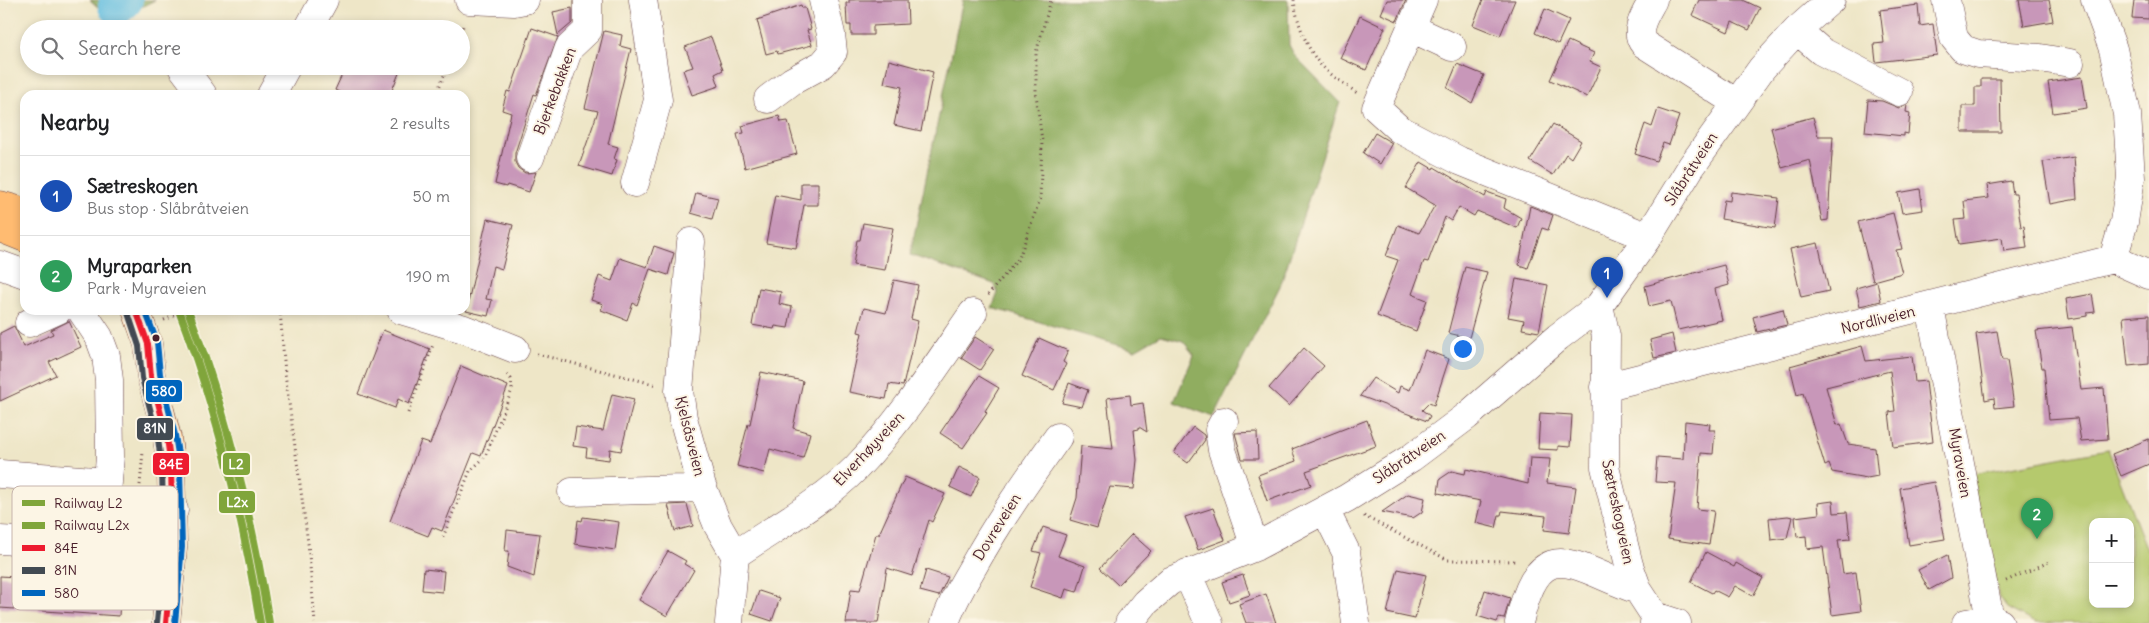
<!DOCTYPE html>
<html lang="en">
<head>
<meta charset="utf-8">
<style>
	body { margin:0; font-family:Delius,sans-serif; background:#f6f6f6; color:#202124 }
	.controls { position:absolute; right:15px; bottom:15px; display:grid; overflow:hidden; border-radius:10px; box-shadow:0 2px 8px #0003 }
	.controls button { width:45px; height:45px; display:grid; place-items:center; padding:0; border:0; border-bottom:1px solid #e0e0e0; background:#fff; color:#202124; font:25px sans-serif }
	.you { position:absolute; left:1462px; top:348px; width:18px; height:18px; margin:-12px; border:4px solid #fff; border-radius:50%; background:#1a73e8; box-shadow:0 0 0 8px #1a73e833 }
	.badge { display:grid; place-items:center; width:32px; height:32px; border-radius:50%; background:#1a73e8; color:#fff; font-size:16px; font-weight:700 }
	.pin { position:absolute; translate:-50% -41px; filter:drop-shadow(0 1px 2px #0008) }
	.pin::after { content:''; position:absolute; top:26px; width:18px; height:15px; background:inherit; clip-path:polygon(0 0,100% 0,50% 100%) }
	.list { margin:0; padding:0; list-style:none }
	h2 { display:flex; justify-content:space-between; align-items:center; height:65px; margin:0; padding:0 20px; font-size:21px }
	h2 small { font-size:16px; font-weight:400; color:#757577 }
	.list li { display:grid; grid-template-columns:32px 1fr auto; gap:15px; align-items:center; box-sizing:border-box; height:80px; padding:0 20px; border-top:1px solid #e0e0e0 }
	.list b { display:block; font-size:19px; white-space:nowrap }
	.list p { margin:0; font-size:16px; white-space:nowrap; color:#757577 }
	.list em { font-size:16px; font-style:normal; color:#757577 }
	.icon { flex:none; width:28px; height:28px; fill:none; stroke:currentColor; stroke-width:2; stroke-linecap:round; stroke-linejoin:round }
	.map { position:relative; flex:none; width:2149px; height:623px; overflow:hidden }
	.search { position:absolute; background:#fff; box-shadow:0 2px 8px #0003; left:20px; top:20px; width:450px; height:55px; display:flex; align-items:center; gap:12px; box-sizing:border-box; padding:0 18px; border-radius:28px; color:#757577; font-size:19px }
	.panel { position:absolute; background:#fff; box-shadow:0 2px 8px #0003; left:20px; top:90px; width:450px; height:225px; border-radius:15px }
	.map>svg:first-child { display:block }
	.green { fill:#b5c96d; stroke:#80744c; fill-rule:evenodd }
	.forest { fill:#90ad60; stroke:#6d6646 }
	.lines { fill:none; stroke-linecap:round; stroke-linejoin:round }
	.river { stroke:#62bde0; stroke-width:38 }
	.building { fill:#c897b9 }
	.minor-casing { stroke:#633d42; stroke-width:29 }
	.major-casing { stroke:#633d42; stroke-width:29 }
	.path { stroke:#633d42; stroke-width:3; stroke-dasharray:1 4; stroke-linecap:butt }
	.minor { stroke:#fff; stroke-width:28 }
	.major { stroke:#ffbb71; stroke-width:28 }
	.bus-1-casing { stroke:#fcf5e5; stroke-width:10 }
	.bus-2-casing { stroke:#fcf5e5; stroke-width:10 }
	.bus-3-casing { stroke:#fcf5e5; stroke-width:10 }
	.bus-1 { stroke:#ed1b2f; stroke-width:6 }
	.bus-2 { stroke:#424a52; stroke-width:6 }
	.bus-3 { stroke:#0065bd; stroke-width:6 }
	.rail-1-casing { stroke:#fcf5e5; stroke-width:11 }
	.rail-2-casing { stroke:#fcf5e5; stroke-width:11 }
	.rail-1 { stroke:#80a53b; stroke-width:8 }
	.rail-2 { stroke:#80a53b; stroke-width:8 }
	.bus-dot { fill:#4a1f2b; stroke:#fcf5e5; stroke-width:2 }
	.labels { text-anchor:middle; stroke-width:4; stroke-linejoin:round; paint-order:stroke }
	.street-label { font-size:15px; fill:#4a1f2b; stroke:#fcf5e5 }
	.key { fill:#fcf5e5; stroke:#c7b5ad; stroke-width:1 }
	.key-label { font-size:14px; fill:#4a1f2b }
	.line-badge { stroke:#fcf5e5; stroke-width:2 }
	.badge-label { font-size:14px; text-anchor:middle; font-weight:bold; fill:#fff }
</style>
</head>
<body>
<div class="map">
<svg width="2149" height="623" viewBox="0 0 2149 623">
	<rect width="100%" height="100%" fill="#fcf5e5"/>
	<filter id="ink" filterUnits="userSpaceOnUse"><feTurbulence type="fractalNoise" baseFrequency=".02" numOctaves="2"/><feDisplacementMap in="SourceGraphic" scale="10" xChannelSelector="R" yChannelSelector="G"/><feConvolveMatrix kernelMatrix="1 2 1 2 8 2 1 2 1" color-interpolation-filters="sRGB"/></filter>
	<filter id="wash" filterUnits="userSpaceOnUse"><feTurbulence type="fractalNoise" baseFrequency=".0096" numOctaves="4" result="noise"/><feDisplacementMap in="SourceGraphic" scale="20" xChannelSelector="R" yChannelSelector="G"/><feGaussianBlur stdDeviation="1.12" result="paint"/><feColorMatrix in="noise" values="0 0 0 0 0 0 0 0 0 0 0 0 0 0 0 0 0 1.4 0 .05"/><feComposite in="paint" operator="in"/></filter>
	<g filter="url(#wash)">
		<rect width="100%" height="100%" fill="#eee6c7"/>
		<!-- green -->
		<path class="green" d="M2108,449L2149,555V623H2035L2007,608L1999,597L1968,475ZM2093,522H2130V604H2093Z"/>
		<!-- forest -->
		<path class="forest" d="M90,0H155L113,21Z
			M963,0H1288L1289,45L1295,56L1340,102L1281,284L1214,417L1174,402L1194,355L1183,341L1161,335L1135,350L992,308L998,293L994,284L910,255Z"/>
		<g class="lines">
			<!-- river -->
			<path class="river" d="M117,6L124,0"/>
		</g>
		<g id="blocks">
			<!-- building -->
			<path class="building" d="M849,0H907L908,24L873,26V35H851V25H847L846,3H849Z
				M1387,0H1406L1397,21L1381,14Z
				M1483,0H1515L1500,36L1473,25Z
				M1699,0H1743L1760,8L1749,30L1732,22L1728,32L1692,15Z
				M2019,0H2049L2053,21L2024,26Z
				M2134,0H2149V19L2132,18Z
				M801,5L802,8H805L811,29L807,30L812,45L778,54L777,51L766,54L757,20Z
				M1918,5L1920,26L1933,24L1937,55L1876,62L1874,44L1884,43L1880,10Z
				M572,8V23L558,35L553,12Z
				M1545,9L1569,20L1558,44L1535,33Z
				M1360,16L1385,28L1366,70L1340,58Z
				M532,28L558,37L536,95L534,94L515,153V162L518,168L525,173L536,172L529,192L507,185L506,187L495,184L511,113L502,110L507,91L510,92Z
				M604,31L622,35L620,46L631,49L608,144L618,147L614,159L617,160L612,176L579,166L598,111L585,108Z
				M711,37L723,70L715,74L719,86L692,95L683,70L693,67L685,47Z
				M1568,41L1594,53L1590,62L1601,67L1587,97L1550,80Z
				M889,60L933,72L921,131L894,125L902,87L884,83Z
				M1457,64L1484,75L1472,103L1447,88Z
				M346,66H402L390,95H345L335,90Z
				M2082,77L2087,108L2053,113L2048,82Z
				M1981,79H2000L2001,132H1962V106H1975V87H1981Z
				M1868,100L1882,101L1899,108L1907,105L1906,112L1910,113L1908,134L1904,133V136L1865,132Z
				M1658,109L1679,116L1669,145L1663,143L1656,161L1635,154L1645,124L1652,127Z
				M779,116L781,122L788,121L797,154L745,168L737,134L744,133L742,126Z
				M1813,117L1818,136H1833L1828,220L1822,221L1810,160L1782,168L1771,128Z
				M1553,124L1581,141L1571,158L1566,154L1553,175L1530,161Z
				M1375,133L1392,143L1380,164L1363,153Z
				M2074,157L2077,199L2050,204L2043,162Z
				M1421,162L1433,169L1434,167L1485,197L1487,192L1506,199L1504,208L1521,218L1517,228L1477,211L1474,216L1459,207L1451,221L1445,217L1428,262L1424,261L1412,294L1427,300L1416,331L1377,316L1398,260L1386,256L1398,225L1419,233L1435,205L1406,188Z
				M2011,181L2013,194H2016L2021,227L2024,226L2027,248L2004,251L2002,238L1959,244L1955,220L1966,219L1964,201L1989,198L1987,185Z
				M801,183H818V205H804L796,248L766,243L775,195L801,200Z
				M1920,189L1923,210L1902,213L1898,193Z
				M1731,192L1779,198L1775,228L1721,219L1724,200L1730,201Z
				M696,193L718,198L712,219L691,213Z
				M1530,206L1553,215L1548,230L1542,228L1528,268L1519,265Z
				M1893,213L1902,249L1896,250L1902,273L1873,281L1858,222Z
				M487,219L513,225L502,269L493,266L486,299L492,300L488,316L466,311Z
				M863,223L893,228L885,270L853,265L857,240H860Z
				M1818,243L1829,291L1801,297L1790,249Z
				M654,246L674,253L668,275L650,269L637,305L633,303L627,320L601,310L603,304L591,300L599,276L612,281L620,258L647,267Z
				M1724,265L1729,285L1715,289L1722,320L1678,330L1671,301L1649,306L1645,286Z
				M1465,267L1487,272L1469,338L1448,333Z
				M1516,279L1548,285L1539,332L1522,329L1524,320L1508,317Z
				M894,280L918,285L911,319L918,321L903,386L889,384L886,399L849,392L862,333L858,332L864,308L886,313Z
				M1877,282L1881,301L1860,306L1856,288Z
				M759,288L781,292L779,304L792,307L788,328L775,326L774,329L752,325Z
				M2092,294L2095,312L2087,313V316L2069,319L2066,299Z
				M1783,309L1787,325L1757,332L1753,317Z
				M2149,315V364L2128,366L2123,317Z
				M69,321L81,347L49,362L56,375L0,401V333L14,326L24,347L53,334L51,330Z
				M2072,327L2081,390L2104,388L2108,439L2081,441L2077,418L2049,420L2044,368H2042L2036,331Z
				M383,330L430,349L409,404L398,399L395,408L358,394Z
				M1997,331L2002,360H2007L2014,406L1995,408L1994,398L1985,400L1976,334Z
				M1672,334L1676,353L1654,358L1650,340Z
				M975,337L994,349L980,370L961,358Z
				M1039,338L1068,351L1063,362L1066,364L1054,390L1022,376Z
				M1862,346L1866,361L1912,356L1915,382L1926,381L1933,442L1893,447L1889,412L1895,411L1890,371L1826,387L1837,425L1841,424L1848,444L1875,448L1878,476L1867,478L1832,472L1829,464L1825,466L1803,393L1797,395L1790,366Z
				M1304,348L1324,366L1289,406L1269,388Z
				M1425,350L1449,359L1434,405L1429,403L1422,410L1430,416L1427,421L1360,396L1373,378L1398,393L1400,386L1410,390Z
				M461,366L508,386L481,456L473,453L442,531L432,527L428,536L390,521L421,441L430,444Z
				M761,372L803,381L793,428L810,433L803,458L770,449L764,473L737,466L748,424H750Z
				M979,376L999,388L985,411L987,413L963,448L940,433Z
				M1069,383L1088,390L1082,407L1062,403Z
				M612,394L634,399L621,451L610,449L609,460L586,457L587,448L573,446L576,427L603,431Z
				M1130,395L1131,405L1143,403L1147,432L1139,427V429L1134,430L1137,460L1134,489L1110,487L1097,528L1070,520L1077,498L1081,446L1113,449L1107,398Z
				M1540,413L1572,415L1570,447L1558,446V450L1538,449Z
				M1367,420L1376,446L1306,471L1311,485L1267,501L1258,475L1296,461L1292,449Z
				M1685,421L1710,424L1709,430H1715L1713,454L1701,453L1697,509L1714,511L1709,545L1668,539L1676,483L1655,482L1657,457L1683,459Z
				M1193,427L1204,435L1205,440L1188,463L1174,453Z
				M1257,432L1258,459H1242L1235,433Z
				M2149,439V464L2121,476L2112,454Z
				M1530,458L1550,459L1547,483L1576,487L1569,533L1544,530L1546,516L1502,511L1501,515H1499L1496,528L1476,523L1481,501L1438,493L1440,479L1452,471L1465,474L1466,469L1528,484Z
				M959,467L980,477L971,497L950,487Z
				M905,477L945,494L932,522L929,520L912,576L887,568L878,623H846L851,589L860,590L876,534H879Z
				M1934,482L1945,539L1909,545L1900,488Z
				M1408,494L1425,498L1422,512L1413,518L1382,512Z
				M1833,501L1834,513L1847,512L1850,539L1838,540L1843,574L1856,572L1861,611L1832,615L1823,547L1807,549L1806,536L1797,537L1795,517L1819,514L1818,503Z
				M687,504L693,526L675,531L668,505Z
				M1213,508L1225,540L1198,550L1185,517Z
				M1788,516L1792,517L1787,538L1771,540L1769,518Z
				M583,517L619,522L615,550L575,544L578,520L582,521Z
				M1043,527L1066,535L1058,556L1085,566L1077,592L1066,589L1063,598L1030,587L1041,553L1033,551Z
				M507,530L540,534L534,577L507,567L509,551H505Z
				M1132,534L1151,551L1118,585L1100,568Z
				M668,551L686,561L684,564L694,570L667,616L639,600Z
				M1706,552L1734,567L1736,563L1763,578L1753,596L1735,586L1728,597L1714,590L1712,593L1691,582Z
				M1947,555L1951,578L1929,590L1918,570Z
				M424,569L444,571L442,592L422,590Z
				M1398,569L1426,575L1415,619L1387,613Z
				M926,570L948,577L939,596L920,591Z
				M1243,575L1250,595L1229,602L1222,582Z
				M0,576L121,584L119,616L0,608Z
				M1485,590L1510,598L1504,619L1499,618L1497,622L1477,616Z
				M759,591L780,598L772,621L751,614Z
				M1266,594L1276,623H1246L1239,604Z"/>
		</g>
	</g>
	<g filter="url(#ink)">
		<use href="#blocks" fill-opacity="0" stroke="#633d42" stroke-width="1"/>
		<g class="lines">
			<!-- minor casing -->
			<g class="minor-casing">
				<path id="minor" d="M469,0L514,2L525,0
					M1423,0L1376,108L1399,129L1460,161L1648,237
					M1653,0C1646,13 1633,31 1644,44L1735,102
					M1946,0L1954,38L1963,49L1978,54L2040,58L2070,63
					M2095,0L2113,49L2127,114L2131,178L2124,222L2113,259
					M1411,28L1452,47
					M308,29L324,0
					M1797,30L1821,51L1899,92
					M182,67L203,95
					M271,95L287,66
					M768,99L792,81L823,64L833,52L831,34L823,0
					M530,158L569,48L588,30V0
					M635,183L658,100L643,0
					M691,242L679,391L683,418L702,486L718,526L735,555L729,623
					M0,265L25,274
					M1599,306L1606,336L1605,467L1629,565L1638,590L1655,616L1654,623
					M1930,307L1990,619
					M401,310L464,329L515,349
					M29,323L58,310
					M1604,387L2113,259L2149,275
					M1224,421L1219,430L1222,450L1255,547
					M0,474L108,482
					M572,492L685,489L702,486
					M107,507L174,510
					M1325,510L1346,552L1356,623
					M0,540L103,546L110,456L109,380L106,356L99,337L81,310
					M735,555C776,527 821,503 856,468C901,421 936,366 973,313
					M1187,573L1209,623
					M1655,616L1677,623
					M945,623C952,602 963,584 974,565C999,520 1028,479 1058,437
					M1129,623L1145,603L1170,581L1255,547L1347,498L1411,458L1467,416L1558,337L1599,306L1648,237L1691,167L1762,68L1797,30L1831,0
					M1519,623C1540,529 1574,568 1638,590
					M1966,623L1990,619L2000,623"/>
			</g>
			<!-- major casing -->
			<g class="major-casing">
				<path id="major" d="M0,205L25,212
					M0,228L25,238
					M136,310L148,344L151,376L167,437L171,468L173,547L166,623"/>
			</g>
			<!-- path -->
			<path class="path" d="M1294,0C1296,20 1308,53 1323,67C1333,77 1346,85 1357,93
				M461,32L464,23
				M436,95L448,66
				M988,295L1019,258L1040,199L1042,141L1036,94V53L1051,0
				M280,310L285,373L308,543L315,623
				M164,320L179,314
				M537,354L657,385
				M408,413L433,345
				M140,485L143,452
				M1364,516L1448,560L1517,561
				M140,532L144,580
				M443,537L470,471L485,457L512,390L511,379L505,372
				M2006,581L2051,561"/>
			<!-- minor -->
			<use href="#minor" class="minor"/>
			<!-- major -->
			<use href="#major" class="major"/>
			<!-- bus-1 casing -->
			<g class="bus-1-casing">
				<path id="bus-1" d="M136,310L148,344L151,376L167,437L171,468L173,547L166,623"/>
			</g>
			<!-- bus-2 casing -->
			<g class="bus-2-casing">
				<path id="bus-2" d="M128,313L139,346L142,378L158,439L162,469L164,547L157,622"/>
			</g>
			<!-- bus-3 casing -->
			<g class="bus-3-casing">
				<path id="bus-3" d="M145,310L157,342L160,374L175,435L180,467L182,547L175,623"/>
			</g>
			<!-- bus-1 -->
			<use href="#bus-1" class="bus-1"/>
			<!-- bus-2 -->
			<use href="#bus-2" class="bus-2"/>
			<!-- bus-3 -->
			<use href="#bus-3" class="bus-3"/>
			<!-- rail-1 casing -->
			<g class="rail-1-casing">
				<path id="rail-1" d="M188,310C226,412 252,516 269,623"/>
			</g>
			<!-- rail-2 casing -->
			<g class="rail-2-casing">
				<path id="rail-2" d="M180,313C218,414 243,517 260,623"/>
			</g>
			<!-- rail-1 -->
			<use href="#rail-1" class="rail-1"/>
			<!-- rail-2 -->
			<use href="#rail-2" class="rail-2"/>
		</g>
	</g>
	<!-- markers -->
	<circle class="bus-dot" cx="156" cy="338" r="4.5"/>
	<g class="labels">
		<!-- street labels -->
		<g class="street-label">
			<text transform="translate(555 91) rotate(-69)" y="5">Bjerkebakken</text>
			<text transform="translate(1691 169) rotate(-57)" y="5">Slåbråtveien</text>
			<text transform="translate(1878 320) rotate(-14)" y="5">Nordliveien</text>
			<text transform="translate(690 436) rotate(76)" y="5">Kjelsåsveien</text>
			<text transform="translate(869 449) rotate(-47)" y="5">Elverhøyveien</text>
			<text transform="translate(1409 457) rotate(-34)" y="5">Slåbråtveien</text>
			<text transform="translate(1960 463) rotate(80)" y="5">Myraveien</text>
			<text transform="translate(1618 512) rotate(78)" y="5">Sætreskogveien</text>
			<text transform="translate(997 527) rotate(-58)" y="5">Dovreveien</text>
		</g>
	</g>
	<!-- legend -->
	<rect x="12" y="486" width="166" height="124" rx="8" class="key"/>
	<rect x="22" y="500" width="23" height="6" fill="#80a53b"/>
	<rect x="22" y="522" width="23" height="7" fill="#80a53b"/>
	<rect x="22" y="545" width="23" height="6" fill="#ed1b2f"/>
	<rect x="22" y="567" width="23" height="7" fill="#424a52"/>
	<rect x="22" y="590" width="23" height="6" fill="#0065bd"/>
	<g class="key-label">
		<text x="54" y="508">Railway L2</text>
		<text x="54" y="530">Railway L2x</text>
		<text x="54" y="553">84E</text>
		<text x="54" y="575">81N</text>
		<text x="54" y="598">580</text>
	</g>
	<g class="line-badge">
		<rect x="145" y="379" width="38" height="24" rx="5" fill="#0065bd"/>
		<rect x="136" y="417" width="38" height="24" rx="5" fill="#424a52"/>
		<rect x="152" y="452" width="38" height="24" rx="5" fill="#ed1b2f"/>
		<rect x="222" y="452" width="29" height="24" rx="5" fill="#80a53b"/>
		<rect x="218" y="490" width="38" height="24" rx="5" fill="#80a53b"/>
	</g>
	<g class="badge-label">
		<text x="164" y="396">580</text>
		<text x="155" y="433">81N</text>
		<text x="171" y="469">84E</text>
		<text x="236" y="469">L2</text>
		<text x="237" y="507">L2x</text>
	</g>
</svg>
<div class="controls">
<button>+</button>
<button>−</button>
</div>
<div class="you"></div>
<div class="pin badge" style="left:1607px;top:298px;background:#1a4fb4">1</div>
<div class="pin badge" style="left:2037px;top:539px;background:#2e9e5b">2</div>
<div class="search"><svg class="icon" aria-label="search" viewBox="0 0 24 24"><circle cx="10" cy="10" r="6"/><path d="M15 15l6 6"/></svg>Search here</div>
<section class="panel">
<h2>Nearby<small>2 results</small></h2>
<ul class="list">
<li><span class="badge" style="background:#1a4fb4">1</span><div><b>Sætreskogen</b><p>Bus stop · Slåbråtveien</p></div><em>50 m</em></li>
<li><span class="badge" style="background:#2e9e5b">2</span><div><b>Myraparken</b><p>Park · Myraveien</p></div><em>190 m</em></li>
</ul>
</section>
</div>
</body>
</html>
